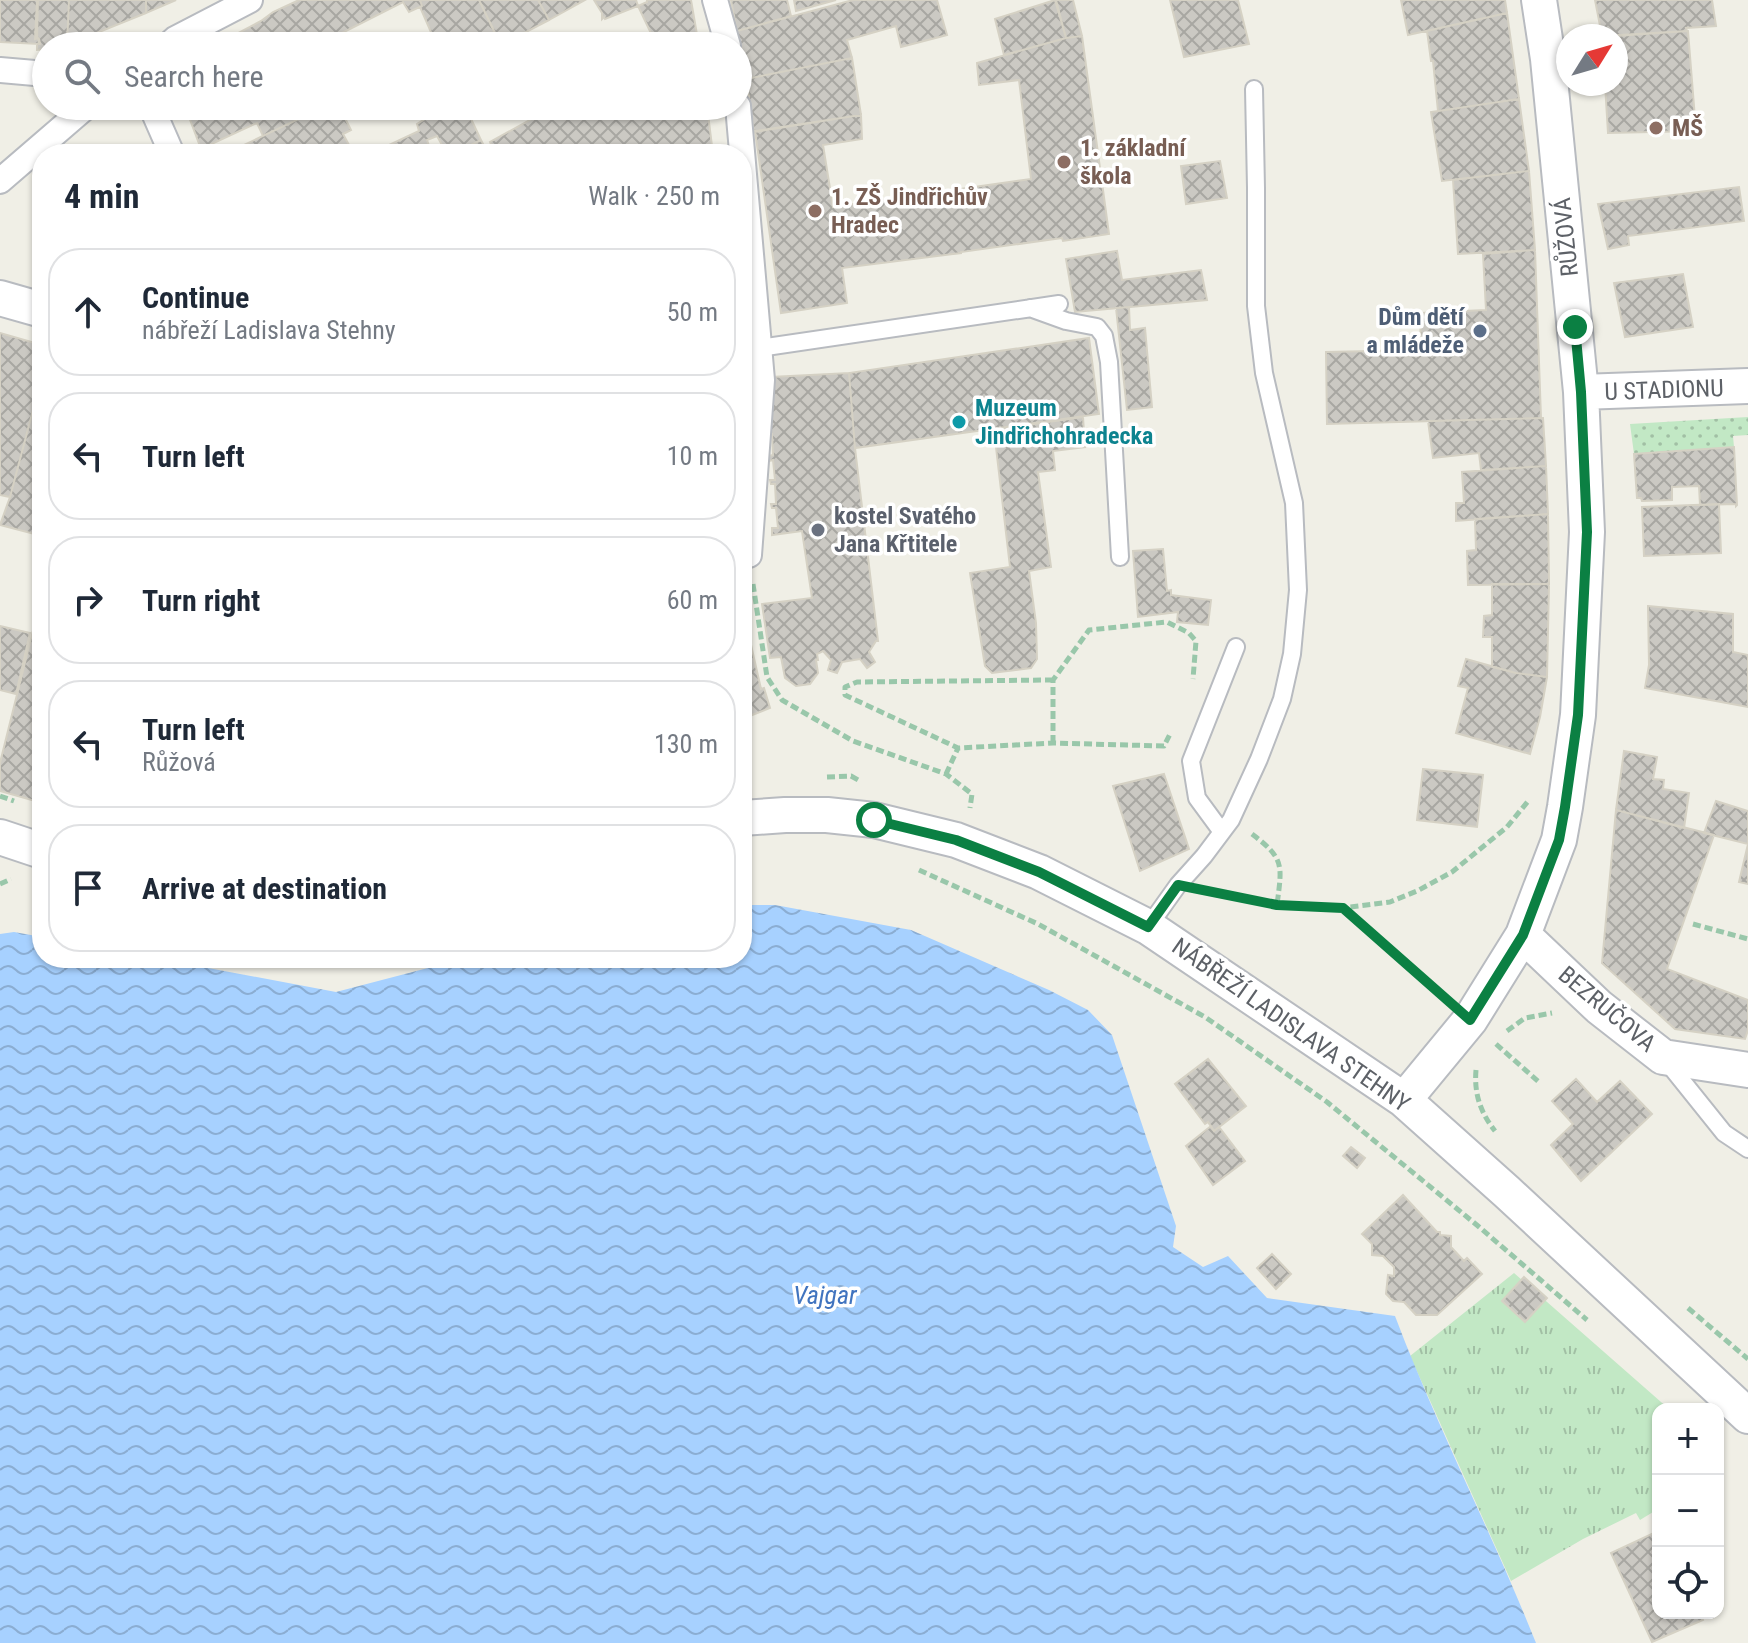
<!DOCTYPE html>
<html lang="en">
<head>
<meta charset="utf-8">
<style>
	body { margin:0; font-family:"Roboto Condensed",sans-serif; background:#f6f6f7; color:#1f2937 }
	.controls { position:absolute; right:24px; bottom:24px; display:grid; overflow:hidden; border-radius:16px; box-shadow:0 2px 6px #0004 }
	.controls button { width:72px; height:72px; display:grid; place-items:center; padding:0; border:0; border-bottom:2px solid #e0e1e3; background:#fff; color:#1f2937; font:40px sans-serif }
	.compass { position:absolute; left:1556px; top:24px; width:72px; height:72px; border-radius:50%; background:#fff; box-shadow:0 2px 6px #0004; rotate:53deg }
	.stop { position:absolute; width:24px; height:24px; margin:-18px; border:6px solid #0b8043; border-radius:50%; background:#fff }
	.stop.end { background:#0b8043; border-color:#fff; box-shadow:0 2px 8px #0008 }
	.list { margin:0; padding:0; list-style:none }
	h2 { display:flex; justify-content:space-between; align-items:center; height:104px; margin:0; padding:0 32px; font-size:34px }
	h2 small { font-size:26px; font-weight:400; color:#747a83 }
	.list li { display:grid; grid-template-columns:52px 1fr auto; gap:24px; align-items:center; box-sizing:border-box; height:128px; margin:0 16px 16px; padding:0 16px; border:2px solid #e0e1e3; border-radius:32px }
	.list b { display:block; font-size:30px; white-space:nowrap }
	.list p { margin:0; font-size:26px; white-space:nowrap; color:#747a83 }
	.list em { font-size:26px; font-style:normal; color:#747a83 }
	.icon { flex:none; width:44px; height:44px; fill:none; stroke:currentColor; stroke-width:2; stroke-linecap:round; stroke-linejoin:round }
	.map { position:relative; flex:none; width:1748px; height:1643px; overflow:hidden }
	.search { position:absolute; background:#fff; box-shadow:0 2px 6px #0004; left:32px; top:32px; width:720px; height:88px; display:flex; align-items:center; gap:20px; box-sizing:border-box; padding:0 28px; border-radius:44px; color:#747a83; font-size:30px }
	.panel { position:absolute; background:#fff; box-shadow:0 2px 6px #0004; left:32px; top:144px; width:720px; height:824px; border-radius:32px }
	.map>svg:first-child { display:block }
	.grass { fill:url(#grass-dots) }
	.park { fill:url(#park-tufts) }
	.water { fill:url(#water-waves) }
	.building { fill:url(#building-cross-hatch); stroke:#d5d1c4; stroke-width:2 }
	.lines { fill:none; stroke-linecap:round; stroke-linejoin:round }
	.service-casing { stroke:#b8bbc0; stroke-width:20 }
	.pedestrian-casing { stroke:#b8bbc0; stroke-width:28 }
	.minor-casing { stroke:#b8bbc0; stroke-width:38 }
	.path { stroke:#99c7aa; stroke-width:5; stroke-dasharray:8 4; stroke-linecap:butt }
	.service { stroke:#fff; stroke-width:16 }
	.pedestrian { stroke:#fff; stroke-width:24 }
	.minor { stroke:#fff; stroke-width:34 }
	.route { stroke:#0b8043; stroke-width:10 }
	.education-dot { fill:#8d6e63; stroke:#fff; stroke-width:3 }
	.service-dot { fill:#5c6f8a; stroke:#fff; stroke-width:3 }
	.culture-dot { fill:#0f9aa8; stroke:#fff; stroke-width:3 }
	.worship-dot { fill:#6b7280; stroke:#fff; stroke-width:3 }
	.labels { text-anchor:middle; stroke-width:7; stroke-linejoin:round; paint-order:stroke }
	.education-label { font-size:24px; font-weight:bold; fill:#785e54; stroke:#fff; text-anchor:start }
	.street-label { font-size:24px; fill:#5d6167; stroke:#fff }
	.service-label { font-size:24px; font-weight:bold; fill:#4e5e75; stroke:#fff; text-anchor:end }
	.culture-label { font-size:24px; font-weight:bold; fill:#0d838f; stroke:#fff; text-anchor:start }
	.worship-label { font-size:24px; font-weight:bold; fill:#5b616d; stroke:#fff; text-anchor:start }
	.water-label { font-size:26px; font-style:italic; fill:#4174bf; stroke:#fff }
</style>
</head>
<body>
<div class="map">
<svg width="1748" height="1643" viewBox="0 0 1748 1643">
	<defs>
		<pattern id="grass-dots" width="8" height="8" patternUnits="userSpaceOnUse" patternTransform="scale(2)"><rect width="8" height="8" fill="#c2e8c5"/><path d="M2 2h.1M6 6h.1" fill="none" stroke="#a1bfa4" stroke-width="1.8" stroke-linecap="round"/></pattern>
		<pattern id="park-tufts" width="24" height="20" patternUnits="userSpaceOnUse" patternTransform="scale(2)"><rect width="24" height="20" fill="#c2e8c5"/><path d="M3 7l-1-3M5 7V3M7 7l1-3M15 17l-1-3M17 17v-4M19 17l1-3" fill="none" stroke="#a1bfa4"/></pattern>
		<pattern id="water-waves" width="16" height="10" patternUnits="userSpaceOnUse" patternTransform="scale(2)"><rect width="16" height="10" fill="#a7d1ff"/><path d="M0 5q4-4 8 0t8 0" fill="none" stroke="#8badd2"/></pattern>
		<pattern id="building-cross-hatch" width="8" height="8" patternUnits="userSpaceOnUse" patternTransform="scale(2)"><rect width="8" height="8" fill="#cbc9c3"/><path d="M0 0l8 8M0 8l8-8" fill="none" stroke="#a8a7a2"/></pattern>
	</defs>
	<rect width="100%" height="100%" fill="#f0efe6"/>
	<!-- grass -->
	<path class="grass" d="M1748,417V435L1733,436L1734,447L1634,454L1630,424Z"/>
	<!-- park -->
	<path class="park" d="M1514,1273L1669,1409H1658V1509L1640,1520L1636,1513L1583,1539L1511,1581L1410,1356Z"/>
	<!-- water -->
	<path class="water" d="M742,905H775L911,930L1049,990L1088,1010L1112,1035L1176,1226L1173,1247L1203,1267L1228,1256L1267,1298L1395,1316C1437,1427 1492,1533 1536,1643H0V934L14,932L42,937V958H155L336,992L466,958H742Z"/>
	<!-- building -->
	<path class="building" d="M0,0H37L35,39L38,38L39,44L0,42Z
		M38,0H69L67,45L69,46H46V49L37,50V44H40L39,39L37,38Z
		M69,0H146V13L67,45Z
		M146,0H176L146,13Z
		M299,0H420L422,6L409,12L403,2L330,39L334,46H214L261,21L273,12Z
		M420,0H479L501,46H437L420,7L422,6Z
		M479,0H538L549,20L501,45Z
		M538,0H585L549,20Z
		M594,0H636L638,6L605,19L604,17L602,19V13Z
		M647,0H691L699,46H657L638,6L647,2Z
		M731,0H787L791,16L737,31Z
		M794,0H836L796,11Z
		M853,0H937L947,35L901,47L896,26L847,40L852,58L746,79L737,31Z
		M1055,0L1066,38L1004,55L995,19Z
		M1056,0H1073L1082,36L1066,38Z
		M1170,0H1238L1249,44L1184,57Z
		M1401,0H1505L1507,13L1408,35Z
		M1595,0H1712L1716,26L1686,28L1687,31L1602,36Z
		M1507,13L1519,99L1438,111L1433,61H1431L1427,31Z
		M1688,31L1696,131L1608,133L1605,84H1616V36Z
		M1082,36L1109,234L1063,241L1062,238L961,252V253L842,268L847,303L781,313L755,131L861,115L862,139L823,145L833,207L1031,179L1019,80L979,85L977,63L1066,38Z
		M852,58L861,115L754,132L746,79Z
		M1519,99L1529,171L1442,181L1431,112Z
		M211,106H326L263,136L257,123L201,149L189,117Z
		M326,106H344L340,108L351,130L343,134L354,154H225Z
		M423,106H465L481,140L453,154H447L437,136L427,140L432,154H370L419,131L417,124L428,117Z
		M555,106H707L712,146L687,154H499L494,152L490,142Z
		M481,140L488,154H453Z
		M1220,161L1227,198L1186,204L1181,166Z
		M1529,171L1535,250L1458,254L1453,180Z
		M1739,187L1744,221L1628,236L1629,245L1608,249L1598,204Z
		M1535,250L1541,418L1327,424L1326,352L1421,350L1420,313L1486,310L1483,254Z
		M1117,251L1122,280L1201,270L1207,300L1075,312L1066,259Z
		M1683,274L1693,327L1625,337L1614,283Z
		M1129,307L1130,330L1145,328L1152,407L1127,410L1116,308Z
		M0,333L42,345V376L10,497L0,495Z
		M1089,338L1099,414L855,448L849,373Z
		M849,373L855,448L878,641H876L869,652L875,662L867,668L860,659L842,662L837,673L828,670L831,660L823,651L817,654L818,660H816L818,673L810,684L796,686L785,678L781,657L770,658L762,604L812,598L802,531L772,535V528H778L776,508H772L771,504H776L775,484H771L770,480H775L773,460L769,461L768,456L773,455L772,434L769,435L771,377Z
		M42,376V536L0,525L10,497Z
		M1083,417L1085,447L1053,451L1055,470L1038,472L1051,567L1029,571L1036,623L1037,659L1031,668L992,673L985,666L970,573L1010,567L994,430Z
		M1543,418L1546,466L1481,470L1479,453L1433,458L1428,421Z
		M1734,447L1737,505L1736,506V504L1700,505L1699,486L1672,487V500L1642,501L1641,498H1637L1634,454Z
		M1546,466L1548,514L1456,521V503H1464L1462,472Z
		M1719,504L1721,553L1644,556L1642,507Z
		M1548,514L1549,584L1468,585L1467,551L1476,550L1475,519Z
		M1163,549L1167,591L1171,590V595L1211,600L1208,625L1177,622L1178,612L1138,617L1133,551Z
		M1492,584H1549L1547,677L1516,673L1492,667V637H1483L1484,616L1492,615Z
		M42,594V803L0,791V763Z
		M742,605L761,689L764,688L770,708L742,719Z
		M1648,606L1733,614V652L1748,655V707L1645,688L1649,665Z
		M0,626L30,633L16,694L0,690Z
		M1466,659L1516,673L1547,677L1540,717L1530,754L1456,733L1468,688L1458,686Z
		M1624,751L1657,757L1653,779L1664,780L1663,789L1689,793L1684,828L1616,810Z
		M1423,769L1483,775L1477,827L1417,820Z
		M1164,774L1189,849L1140,871L1113,786Z
		M1716,801L1748,811V844L1704,833Z
		M1616,810L1714,835L1667,969L1748,1000V1030L1745,1039L1675,1029L1602,963Z
		M1748,844V884L1739,882Z
		M1208,1059L1246,1106L1214,1131L1208,1122L1205,1124L1175,1084Z
		M1576,1079L1597,1102L1620,1081L1652,1114L1581,1181L1551,1145L1573,1124L1552,1101Z
		M1211,1126L1214,1131L1219,1127L1245,1161L1213,1185L1186,1146Z
		M1351,1147L1365,1158L1357,1168L1343,1156Z
		M1403,1195L1437,1232H1440V1235L1451,1236V1247L1464,1261L1467,1258L1482,1274L1437,1315H1416L1404,1302L1393,1301L1386,1294L1388,1275L1394,1276V1267L1383,1256L1372,1255V1244L1362,1234Z
		M1272,1254L1291,1274L1276,1289L1257,1268Z
		M1524,1277L1547,1298L1525,1322L1502,1301Z
		M1658,1531V1613H1700L1703,1620L1652,1642L1611,1553Z"/>
	<g class="lines">
		<!-- service casing -->
		<g class="service-casing">
			<path id="service" d="M1030,308L1066,321L1097,327L1104,336L1109,362L1120,557
				M759,348L1059,304
				M1222,832L1197,798L1191,761L1236,647
				M1148,927L1178,885L1204,856L1231,820L1259,759L1282,699L1292,654L1298,590L1294,503L1264,373L1256,306V188L1254,89
				M1667,1062L1724,1133L1748,1149"/>
		</g>
		<!-- pedestrian casing -->
		<g class="pedestrian-casing">
			<path id="pedestrian" d="M715,0L728,46
				M167,46L175,39L250,0
				M0,70L46,74
				M151,106L172,154
				M738,106L762,380L749,555L742,554
				M0,181L87,106"/>
		</g>
		<!-- minor casing -->
		<g class="minor-casing">
			<path id="minor" d="M0,298L42,310
				M1581,392L1748,386
				M742,818L785,815H827L874,820L956,840L1039,872L1148,927L1404,1100L1507,1192L1748,1416
				M0,837L42,851
				M1523,935L1599,1007L1663,1057L1748,1070
				M1404,1100L1470,1020L1523,935L1559,840L1565,807L1578,715L1587,532L1581,392L1548,59L1539,0"/>
		</g>
		<!-- path -->
		<path class="path" d="M753,584L767,677L782,700L853,741L946,774L972,794L970,808
			M1053,680L857,682L845,687V695L958,748L1053,743L1164,746L1171,732
			M1053,743V680L1089,630L1167,622L1189,633L1196,641L1193,679
			M946,774L958,748
			M827,777L851,776L860,781
			M0,796L14,801
			M1252,834C1285,859 1282,865 1277,905
			M919,870L1038,924L1205,1017L1327,1102L1478,1226L1587,1320
			M0,884L11,879
			M1208,891L1277,905L1343,908L1390,902L1417,891L1452,872L1507,827L1529,800
			M1343,909L1445,997
			M1693,924L1748,939
			M1507,1031L1525,1018L1552,1013
			M1496,1044L1540,1083
			M1476,1070C1474,1093 1480,1112 1495,1131
			M1688,1308L1748,1359"/>
		<!-- service -->
		<use href="#service" class="service"/>
		<!-- pedestrian -->
		<use href="#pedestrian" class="pedestrian"/>
		<!-- minor -->
		<use href="#minor" class="minor"/>
	</g>
	<g class="lines">
		<!-- route -->
		<path class="route" d="M874,820L956,840L1039,872L1148,927L1178,885L1277,905L1343,908L1470,1020L1523,935L1559,840L1565,807L1578,715L1587,532L1581,392L1575,327"/>
	</g>
	<!-- markers -->
	<g class="education-dot">
		<circle cx="1656" cy="128" r="8"/>
		<circle cx="1064" cy="162" r="8"/>
		<circle cx="815" cy="211" r="8"/>
	</g>
	<circle class="service-dot" cx="1480" cy="331" r="8"/>
	<circle class="culture-dot" cx="959" cy="422" r="8"/>
	<circle class="worship-dot" cx="818" cy="530" r="8"/>
	<g class="labels">
		<!-- education labels -->
		<g class="education-label">
			<text x="1672" y="136">MŠ</text>
			<text x="1080" y="156">1. základní<tspan x="1080" dy="28">škola</tspan></text>
			<text x="831" y="205">1. ZŠ Jindřichův<tspan x="831" dy="28">Hradec</tspan></text>
		</g>
		<!-- street labels -->
		<g class="street-label">
			<text transform="translate(1566 237) rotate(-96)" y="8">RŮŽOVÁ</text>
			<text transform="translate(1664 390) rotate(-2)" y="8">U STADIONU</text>
			<text transform="translate(1607 1009) rotate(40)" y="8">BEZRUČOVA</text>
			<text transform="translate(1291 1025) rotate(35)" y="8">NÁBŘEŽÍ LADISLAVA STEHNY</text>
		</g>
		<!-- service labels -->
		<g class="service-label">
			<text x="1464" y="325">Dům dětí<tspan x="1464" dy="28">a mládeže</tspan></text>
		</g>
		<!-- culture labels -->
		<g class="culture-label">
			<text x="975" y="416">Muzeum<tspan x="975" dy="28">Jindřichohradecka</tspan></text>
		</g>
		<!-- worship labels -->
		<g class="worship-label">
			<text x="834" y="524">kostel Svatého<tspan x="834" dy="28">Jana Křtitele</tspan></text>
		</g>
		<!-- water labels -->
		<g class="water-label">
			<text x="825" y="1304">Vajgar</text>
		</g>
	</g>
</svg>
<div class="controls">
<button>+</button>
<button>−</button>
<button><svg class="icon" aria-label="locate" viewBox="0 0 24 24"><circle cx="12" cy="12" r="6"/><path d="M12 2v4M12 18v4M2 12h4M18 12h4"/></svg></button>
</div>
<svg class="compass" viewBox="-18 -18 36 36"><path d="M0-13l5 13h-10z" fill="#e53935"/><path d="M0 13l5-13h-10z" fill="#747a83"/></svg>
<div class="stop" style="left:874px;top:820px"></div>
<div class="stop end" style="left:1575px;top:327px"></div>
<div class="search"><svg class="icon" aria-label="search" viewBox="0 0 24 24"><circle cx="10" cy="10" r="6"/><path d="M15 15l6 6"/></svg>Search here</div>
<section class="panel">
<h2>4 min<small>Walk · 250 m</small></h2>
<ul class="list">
<li><svg class="icon" aria-label="ahead" viewBox="0 0 24 24"><path d="M12 20V5M6 11l6-6 6 6"/></svg><div><b>Continue</b><p>nábřeží Ladislava Stehny</p></div><em>50 m</em></li>
<li><svg class="icon" aria-label="left" viewBox="0 0 24 24"><path d="M17 20v-9H6M10 6l-5 5 5 5"/></svg><div><b>Turn left</b></div><em>10 m</em></li>
<li><svg class="icon" aria-label="right" viewBox="0 0 24 24"><path d="M7 20v-9h11M14 6l5 5-5 5"/></svg><div><b>Turn right</b></div><em>60 m</em></li>
<li><svg class="icon" aria-label="left" viewBox="0 0 24 24"><path d="M17 20v-9H6M10 6l-5 5 5 5"/></svg><div><b>Turn left</b><p>Růžová</p></div><em>130 m</em></li>
<li><svg class="icon" aria-label="arrive" viewBox="0 0 24 24"><path d="M6 21V4h12l-3 4 3 4H6"/></svg><div><b>Arrive at destination</b></div></li>
</ul>
</section>
</div>
</body>
</html>
